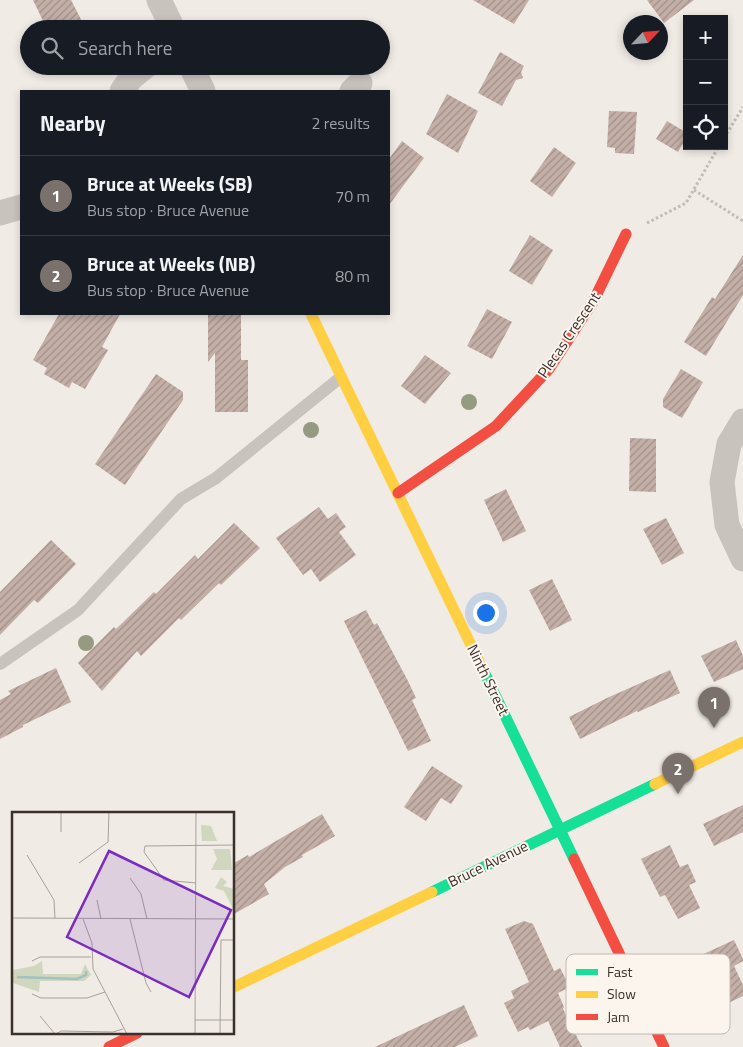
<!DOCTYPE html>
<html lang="en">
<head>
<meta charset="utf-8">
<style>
	body { margin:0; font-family:"Titillium Web",sans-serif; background:#242831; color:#f1f3f6 }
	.controls { position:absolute; right:15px; top:15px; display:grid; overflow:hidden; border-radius:0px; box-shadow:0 2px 8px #0003 }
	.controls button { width:45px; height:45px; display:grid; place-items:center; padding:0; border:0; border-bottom:1px solid #363941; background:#171b24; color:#f1f3f6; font:25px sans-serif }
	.compass { position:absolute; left:623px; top:15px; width:45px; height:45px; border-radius:50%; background:#171b24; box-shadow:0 2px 8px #0003; rotate:64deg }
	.you { position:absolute; left:485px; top:612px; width:18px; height:18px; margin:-12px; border:4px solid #fff; border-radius:50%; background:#1a73e8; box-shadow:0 0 0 8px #1a73e833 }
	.badge { display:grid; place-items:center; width:32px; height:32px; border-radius:50%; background:#7a716c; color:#fff; font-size:16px; font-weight:700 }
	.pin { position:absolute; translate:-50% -41px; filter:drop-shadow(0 1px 2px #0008) }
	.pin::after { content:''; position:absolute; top:26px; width:18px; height:15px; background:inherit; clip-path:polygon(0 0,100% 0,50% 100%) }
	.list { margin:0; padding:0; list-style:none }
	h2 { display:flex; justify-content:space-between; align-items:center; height:65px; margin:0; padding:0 20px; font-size:21px }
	h2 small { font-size:16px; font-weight:400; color:#9ea1a6 }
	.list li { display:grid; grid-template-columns:32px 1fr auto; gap:15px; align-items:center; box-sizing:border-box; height:80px; padding:0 20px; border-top:1px solid #363941 }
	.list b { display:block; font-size:19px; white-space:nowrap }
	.list p { margin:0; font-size:16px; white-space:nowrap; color:#9ea1a6 }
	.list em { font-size:16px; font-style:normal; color:#9ea1a6 }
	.icon { flex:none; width:28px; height:28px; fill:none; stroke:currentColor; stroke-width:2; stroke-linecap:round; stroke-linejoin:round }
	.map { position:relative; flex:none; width:743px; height:1047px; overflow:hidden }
	.search { position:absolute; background:#171b24; box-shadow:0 2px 8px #0003; left:20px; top:20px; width:370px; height:55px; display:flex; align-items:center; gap:12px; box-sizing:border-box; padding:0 18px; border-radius:28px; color:#9ea1a6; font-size:19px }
	.panel { position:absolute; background:#171b24; box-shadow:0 2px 8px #0003; left:20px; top:90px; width:370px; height:225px; border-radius:0px }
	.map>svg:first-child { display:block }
	.building { fill:url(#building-hatch) }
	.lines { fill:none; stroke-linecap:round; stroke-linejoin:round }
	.path { stroke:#c2bbb6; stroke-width:3; stroke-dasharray:2.5 2.5; stroke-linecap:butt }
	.lane { stroke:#c9c3be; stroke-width:12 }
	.street { stroke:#c9c3be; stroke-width:25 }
	.fast { stroke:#16e098; stroke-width:11 }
	.slow { stroke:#ffcf43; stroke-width:11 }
	.jam { stroke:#f24e42; stroke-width:11 }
	.tree { fill:#959b80 }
	.labels { text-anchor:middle; stroke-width:4; stroke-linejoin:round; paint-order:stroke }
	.street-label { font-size:15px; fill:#3b302b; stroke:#fbf5ee }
	.inset-river { fill:none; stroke:#a1c2c1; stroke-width:2.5 }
	.inset-road { fill:none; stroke:#a8a09b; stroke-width:1 }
	.view { fill:#7b2cbf; fill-opacity:0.15; stroke:#7b2cbf; stroke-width:2.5 }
	.inset-edge { fill:none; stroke:#3b302b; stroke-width:2.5 }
	.key { fill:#fbf5ee; stroke:#c1bab4; stroke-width:1 }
	.key-label { font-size:14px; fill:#3b302b }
</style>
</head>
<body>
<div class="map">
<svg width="743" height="1047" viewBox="0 0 743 1047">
	<defs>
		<pattern id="building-hatch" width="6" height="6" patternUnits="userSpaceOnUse" patternTransform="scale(1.25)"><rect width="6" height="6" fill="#c3afa7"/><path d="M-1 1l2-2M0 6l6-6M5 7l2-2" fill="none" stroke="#a08f88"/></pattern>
	</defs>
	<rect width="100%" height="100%" fill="#f0ebe5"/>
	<!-- building -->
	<path class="building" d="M33,0H71L86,29H47Z
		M473,0H529L514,24Z
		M647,0H694L664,23Z
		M500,52L524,66L521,72L523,78L516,80L502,106L478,93Z
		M447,94L478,111L458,153L426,134Z
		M609,111L637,112L634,154L615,153V148L607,147Z
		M667,121L687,133V137L678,152L656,139Z
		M402,141L424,158L389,205V159Z
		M554,147L576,163L552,197L530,181Z
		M530,235L553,250L532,285L509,271Z
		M743,255V295L706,356L684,342L712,297L715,299Z
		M487,309L512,322L492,359L467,346Z
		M59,314H120L102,347L108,350L85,389L72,382L69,388L44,374L47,368L33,360Z
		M208,314H241V360H248V412H215V353L208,362Z
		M425,355L451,373L425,404L401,386Z
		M681,369L703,382L682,418L663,407V399Z
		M156,374L183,392V400L125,485L95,464Z
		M630,438L656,439V492L629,491Z
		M506,489L526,531L503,542L484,500Z
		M319,507L328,519L336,513L346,527L339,532L356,555L320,582L311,569L303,575L276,538Z
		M666,518L684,553L662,565L643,529Z
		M234,523L260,548L221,585L219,583L181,620L179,618L141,656L137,651L102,691L78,663L114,627L116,629L154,592L156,594L195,555L198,559Z
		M51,540L76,564L38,603L34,600L0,635V592Z
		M552,579L572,620L550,631L529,590Z
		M366,610L374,625L377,623L408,681L416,698L412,700L431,741L408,751L344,621Z
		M736,640L743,656V669L714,682L701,656Z
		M56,668L71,702L23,725V727L0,739V700L11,694L8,691Z
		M670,670L680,693L638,712L637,711L580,739L569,717L607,698Z
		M432,766L463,786L451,804L441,798L426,821L404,807Z
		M743,805V832L714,846L703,824Z
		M322,814L335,836L302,855L303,857L285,867L264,884L269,894L234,914V863L248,855L249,857Z
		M670,845L680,867L688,864L696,882L689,885L700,908L678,919L665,895L660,897L641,859Z
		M524,921L533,924L554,971L560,968L570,987L558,993L564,1007L563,1009L582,1047H560L548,1021L530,1030L528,1027L518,1032L504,1003L514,998L511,991L529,982L505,929Z
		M734,940L743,959V961L734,966L743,985V996L722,1006L707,973L705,974L697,957Z
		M464,1005L478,1036L455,1047H375Z"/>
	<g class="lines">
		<!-- path -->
		<path class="path" d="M724,138L743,107
			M694,190L743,221
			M647,223L686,203L719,146"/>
		<!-- lane -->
		<path class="lane" d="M0,664L78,610L181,499L216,478L341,377"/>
		<!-- street -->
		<path class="street" d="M159,0L173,29
			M191,66L203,91
			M122,91L131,78L146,66
			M352,91L360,83
			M0,213L21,207
			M743,421L729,444L722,482L727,525L743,559"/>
		<!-- fast -->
		<path class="fast" d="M484,672L574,859
			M432,892L655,784"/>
		<!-- slow -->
		<path class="slow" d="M311,314L484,672
			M655,784L743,742
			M234,987L432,892"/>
		<!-- jam -->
		<path class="jam" d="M398,493L496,426L549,369L593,302L626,234
			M574,859L664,1047
			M109,1047L137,1033"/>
	</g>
	<!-- trees -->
	<g class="tree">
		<circle cx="469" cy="402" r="8"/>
		<circle cx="311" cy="430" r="8"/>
		<circle cx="86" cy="643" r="8"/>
	</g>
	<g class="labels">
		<!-- street labels -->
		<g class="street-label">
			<text transform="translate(569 335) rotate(-56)" y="5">Plecas Crescent</text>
			<text transform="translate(488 680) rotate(64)" y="5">Ninth Street</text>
			<text transform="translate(488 864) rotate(-26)" y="5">Bruce Avenue</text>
		</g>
	</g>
	<!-- overview -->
	<g transform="translate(12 812)">
		<rect width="222" height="222" fill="#f0ebe5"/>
		<path d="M209,65L215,70L211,74L222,77V99L212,79L203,76Z" fill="#d1d6bf"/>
		<path d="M189,13L199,14L205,29H190ZM201,37H218L220,58H199L205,47ZM30,149L31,162H69L73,152L79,163L72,169H28L27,180L1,171L0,201V155L1,158L22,154Z" fill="#d1d6bf"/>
		<path class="inset-river" d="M5,165L65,167L74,163V159"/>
		<path class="inset-road" d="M49,20V0M15,43L42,88L43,106M67,51L96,30L97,0M118,66L129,82L135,107M184,71L152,68L132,40L133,34L223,33M85,88L89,107M0,106L223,107M71,107L80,131L81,157L115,222M118,107L134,171L139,180M20,149L28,145H79M20,182L29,186H75L93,180M28,204L43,222M183,208H223M44,222L49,219L101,220L111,217M183,222L184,0M208,222L209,128H223"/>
		<path class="view" d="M97,39L219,98L177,185L55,125Z"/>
		<rect width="222" height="222" class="inset-edge"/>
	</g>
	<!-- legend -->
	<rect x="566" y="954" width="164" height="80" rx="8" class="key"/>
	<rect x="576" y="969" width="22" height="6" fill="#16e098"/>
	<rect x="576" y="991" width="22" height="7" fill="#ffcf43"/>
	<rect x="576" y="1014" width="22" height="6" fill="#f24e42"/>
	<g class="key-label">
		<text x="607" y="977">Fast</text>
		<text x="607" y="999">Slow</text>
		<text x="607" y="1022">Jam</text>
	</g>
</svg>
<div class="controls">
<button>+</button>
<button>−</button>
<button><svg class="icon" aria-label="locate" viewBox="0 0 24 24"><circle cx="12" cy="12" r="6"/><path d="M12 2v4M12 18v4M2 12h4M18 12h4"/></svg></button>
</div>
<svg class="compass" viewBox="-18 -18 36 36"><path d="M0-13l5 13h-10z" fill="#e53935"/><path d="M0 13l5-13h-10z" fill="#9ea1a6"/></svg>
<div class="you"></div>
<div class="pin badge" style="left:714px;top:728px">1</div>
<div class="pin badge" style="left:678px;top:794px">2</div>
<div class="search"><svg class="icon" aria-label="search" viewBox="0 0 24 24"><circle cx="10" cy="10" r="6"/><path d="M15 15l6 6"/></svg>Search here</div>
<section class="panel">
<h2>Nearby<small>2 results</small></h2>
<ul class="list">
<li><span class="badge">1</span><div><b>Bruce at Weeks (SB)</b><p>Bus stop · Bruce Avenue</p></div><em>70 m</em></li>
<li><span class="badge">2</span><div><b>Bruce at Weeks (NB)</b><p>Bus stop · Bruce Avenue</p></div><em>80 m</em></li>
</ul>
</section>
</div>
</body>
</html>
